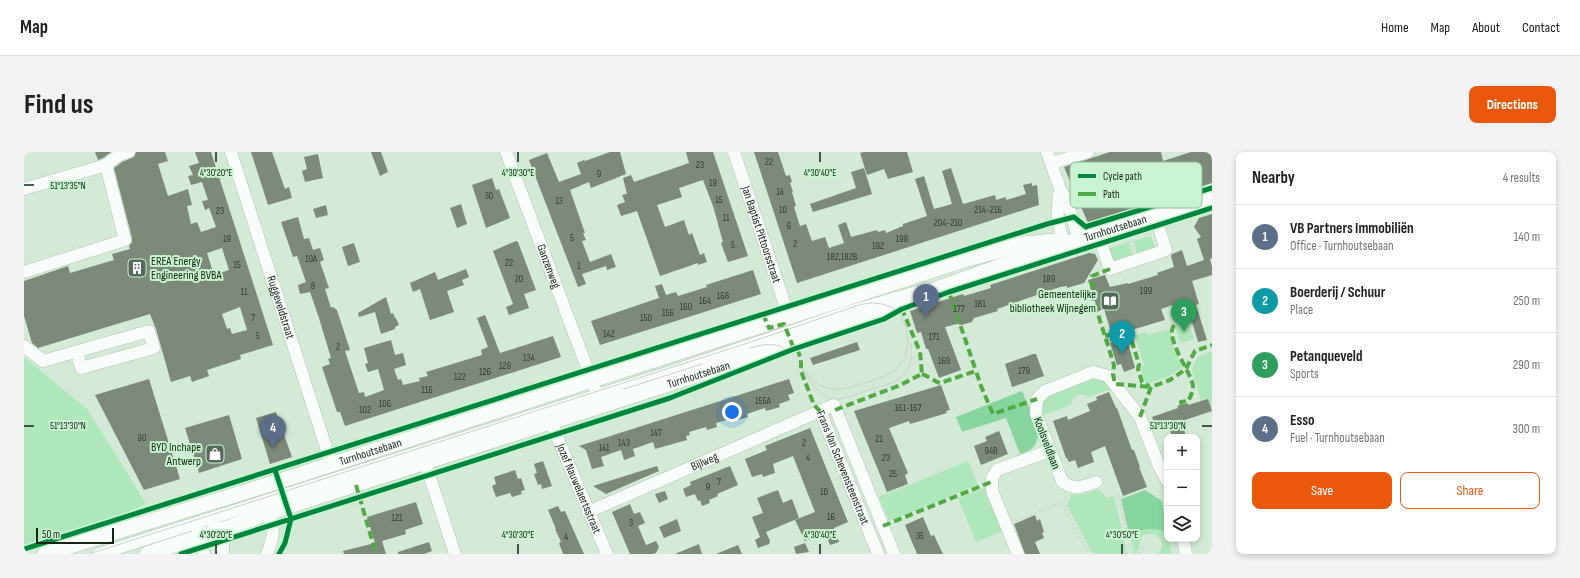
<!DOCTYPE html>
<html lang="en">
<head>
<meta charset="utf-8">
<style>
	body { margin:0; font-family:"Sofia Sans Condensed",sans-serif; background:#f2f2f2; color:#202124 }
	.controls { position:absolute; right:12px; bottom:12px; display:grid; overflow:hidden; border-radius:8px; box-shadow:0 2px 6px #0003 }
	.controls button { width:36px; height:36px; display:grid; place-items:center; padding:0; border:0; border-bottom:1px solid #e0e0e0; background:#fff; color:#202124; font:20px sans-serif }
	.scale { position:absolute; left:12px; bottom:10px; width:78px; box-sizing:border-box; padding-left:4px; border:2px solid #142518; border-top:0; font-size:11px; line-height:14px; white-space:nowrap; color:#142518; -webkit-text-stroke:3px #c8f5cf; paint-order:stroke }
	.you { position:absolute; left:708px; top:260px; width:14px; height:14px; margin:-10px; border:3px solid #fff; border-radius:50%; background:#1a73e8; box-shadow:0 0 0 6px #1a73e833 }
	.badge { display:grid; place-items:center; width:26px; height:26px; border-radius:50%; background:#ea580c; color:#fff; font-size:13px; font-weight:700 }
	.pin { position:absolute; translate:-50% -33px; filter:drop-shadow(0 1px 2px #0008) }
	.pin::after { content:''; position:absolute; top:21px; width:14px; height:12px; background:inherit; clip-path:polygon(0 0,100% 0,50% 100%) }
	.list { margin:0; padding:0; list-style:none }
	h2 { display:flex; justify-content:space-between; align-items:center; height:52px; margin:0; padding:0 16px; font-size:17px }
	h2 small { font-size:13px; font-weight:400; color:#757577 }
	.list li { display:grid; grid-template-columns:26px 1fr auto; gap:12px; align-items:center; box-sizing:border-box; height:64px; padding:0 16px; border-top:1px solid #e0e0e0 }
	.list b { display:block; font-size:15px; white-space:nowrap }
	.list p { margin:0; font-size:13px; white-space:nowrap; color:#757577 }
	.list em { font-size:13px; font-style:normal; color:#757577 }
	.actions { display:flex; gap:8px; padding:12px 16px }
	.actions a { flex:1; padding:9px 0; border:1px solid #ea580c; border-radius:8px; text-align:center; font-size:14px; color:#ea580c }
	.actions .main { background:#ea580c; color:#fff }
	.icon { flex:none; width:22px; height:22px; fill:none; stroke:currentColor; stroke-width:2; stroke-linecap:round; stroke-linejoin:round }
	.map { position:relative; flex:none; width:1188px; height:402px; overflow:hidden; border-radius:8px }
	header { display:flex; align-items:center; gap:24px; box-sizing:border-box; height:56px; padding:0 20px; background:#fff; border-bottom:1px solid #e0e0e0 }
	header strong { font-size:19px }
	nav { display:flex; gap:22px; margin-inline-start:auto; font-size:14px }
	.intro { display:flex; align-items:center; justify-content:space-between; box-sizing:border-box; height:96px; padding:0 24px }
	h1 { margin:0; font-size:28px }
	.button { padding:10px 18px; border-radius:8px; background:#ea580c; color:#fff; font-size:14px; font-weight:700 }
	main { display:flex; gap:24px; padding:0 24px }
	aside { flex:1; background:#fff; border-radius:8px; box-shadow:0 2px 6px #0003 }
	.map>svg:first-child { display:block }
	.green { fill:#aee7b9 }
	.forest { fill:#88d69d }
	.building { fill:#7c8a79; fill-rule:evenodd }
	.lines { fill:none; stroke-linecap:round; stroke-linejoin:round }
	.minor-casing { stroke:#b1c4b4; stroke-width:13 }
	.major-casing { stroke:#b1c4b4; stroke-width:16 }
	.path { stroke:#cfd7d1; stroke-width:2; stroke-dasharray:2 3; stroke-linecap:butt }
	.minor { stroke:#f8fcf9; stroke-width:12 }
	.major { stroke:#f8fcf9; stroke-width:15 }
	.tram { stroke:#cad1cc; stroke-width:1 }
	.quiet { stroke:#51aa42; stroke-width:4; stroke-dasharray:8 4; stroke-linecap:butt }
	.cycleway-casing { stroke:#c8f5cf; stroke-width:8 }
	.cycleway { stroke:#00873e; stroke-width:5 }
	.ticks { fill:none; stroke:#142518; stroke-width:1.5 }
	.labels { text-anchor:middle; stroke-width:4; stroke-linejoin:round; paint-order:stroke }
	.number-label { font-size:10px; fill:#2e3e30 }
	.street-label { font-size:12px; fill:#142518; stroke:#c8f5cf }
	.poi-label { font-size:12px; fill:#142518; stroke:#c8f5cf; text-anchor:end }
	.key { fill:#c8f5cf; stroke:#92b798; stroke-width:1 }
	.key-label { font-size:11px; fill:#142518 }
	.ticks-label { font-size:10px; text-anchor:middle; fill:#142518; stroke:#c8f5cf; stroke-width:4; stroke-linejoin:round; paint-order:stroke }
</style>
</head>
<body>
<header>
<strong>Map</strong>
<nav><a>Home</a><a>Map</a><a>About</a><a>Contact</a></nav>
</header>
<div class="intro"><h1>Find us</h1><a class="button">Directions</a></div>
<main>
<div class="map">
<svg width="1188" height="402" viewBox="0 0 1188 402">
	<rect width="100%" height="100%" fill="#d2ead6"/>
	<!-- green -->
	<path class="green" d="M1127,84L1131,96L1114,104L1109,89Z
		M1105,90L1109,103L1088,111L1083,97Z
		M1164,169L1170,187L1156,191L1150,173Z
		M1146,177L1150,197L1158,216L1141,226L1123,232L1120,228L1116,214L1120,213L1111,184L1122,180L1123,183Z
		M1188,199V259L1184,247L1177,249L1168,218L1174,204Z
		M0,205L64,258L122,352L71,375L0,397Z
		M1068,225H1078L1090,236L1064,245L1061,243C1054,241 1048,244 1047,253L1017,264L1016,254L1021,245Z
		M944,309L954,333L865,369L855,345Z
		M961,336L979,379L952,390L934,346Z
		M1074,337L1084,346L1090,343L1103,402H1069L1043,354L1047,343L1061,342Z
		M1130,376L1143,380V387H1145L1148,402H1133C1144,395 1136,376 1118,384C1115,390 1116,395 1112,402H1110L1105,382L1116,378Z"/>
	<!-- forest -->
	<path class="forest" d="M998,239C1007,262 1030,292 996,302L982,266L938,280L932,265Z
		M1121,338L1138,349L1143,380C1127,375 1121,377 1105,382L1097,347Z"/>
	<!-- building -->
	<path class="building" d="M71,0H87L79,6L74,8Z
		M112,0H141L144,9L134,12L144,44L164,37L168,53L163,54L167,72L173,70L177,80L192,75L185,56L181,58L178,49L184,48L178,30L167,33L164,24L169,23L165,14L175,11L171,0H187L249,193L216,203L217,207L183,218L185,224L168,230L166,224L147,230L132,177L126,162L14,196L8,191L0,164V129L44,114L46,121L90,108L88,102L106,97L105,94L108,90V86L90,16L98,10L110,5ZM198,96L205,118L190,123L183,101ZM216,155L223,178L208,182L206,176L203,177L198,162Z
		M227,0H248L261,37L265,35L268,46L244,53Z
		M347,0H357L364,20L356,24Z
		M586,0H596L602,22L567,36L565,30L546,38L561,81H559L562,88L558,89L566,110L587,102L592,115L583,118L582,114L558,122L562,132L554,135L505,8L523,1L535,30L557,22L553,11L560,8L561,9Z
		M662,0H689L724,104L704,110L697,91L699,90L689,54L679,28L655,36L658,45L633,53L641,75L660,68L665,83L668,81L676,103L680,101L683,110L674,113V111L636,124L613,59L597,64L593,53L601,50L598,43L603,42L599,26L607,23L610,30L665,11Z
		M730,0H754L762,24L766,23L768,30L766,31L769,40H768L772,54L770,55L776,74L782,72L788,89L801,85L805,96L820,91L814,73L822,70L827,85L853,78L854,80L861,78L862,81L879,74V72L903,64L891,27L900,24L910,57L928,52L918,19L927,16L939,52L971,43L972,48L982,45V48L1002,42L999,33L1008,31V34L1013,33L1015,53L773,131Z
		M840,0H883L889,20L864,27L860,17L843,23L836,1Z
		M1086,0H1137L1139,9L1167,0H1188V31L1064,71L1040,15Z
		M294,2L299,26L281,30L278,19L283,17L280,5Z
		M840,16L848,42L789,60L786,52L832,36L827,20Z
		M468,26L472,38L475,37L486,66L462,76L448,33Z
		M437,52L443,72L433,76L426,56Z
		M302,53L304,63L292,66L289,57Z
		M1188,62V106L1186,107L1188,115V123L1168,129L1175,152L1172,153L1183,188L1174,190L1164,156L1158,158L1155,151L1137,157L1141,168L1101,180L1111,216L1100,220L1097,212L1093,213L1086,191L1090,190L1080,157L1074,159L1064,128L1081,123L1086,135L1104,131V132L1134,123L1133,121L1150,115L1147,104L1148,102L1158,98L1163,114L1180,108L1173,87L1177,85L1170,75L1175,66Z
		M274,65L280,87L285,86L289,98L296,96L300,108L296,110L305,136L301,137L307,156L309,155L313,158L326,198L321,199L335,241L340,240L341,245L360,238L354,217L344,220L341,212L344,211L340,196L367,188L371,203L379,201L382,213L370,217L374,228L377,227L379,233L396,229L395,226L404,224L402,220L458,203L457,198L464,195L453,166L461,163L476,201L529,184L537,205L321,274L316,260H313L298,215L306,212L304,207L307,206L295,166L286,140L276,142L274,133L282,130L273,104L269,105L257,70Z
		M492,89L494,90L512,138L500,142L505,156L485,163L482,155L489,152L469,99Z
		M330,91L336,110L324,114L318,95Z
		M1065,101L1071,102L1074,108L1060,131L1043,136V134L1036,135L973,157L974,159L950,166L948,170L937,173L933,172L921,175L937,218L915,226L904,197H902L897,180L893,181L886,159L939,142L940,144L967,136L966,133Z
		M442,117L445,125L438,128L440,133L423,139L430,160L406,168L396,137L389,140L386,131L411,120L414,128Z
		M729,118L737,142L576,193L567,169L635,146L631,134L638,132L642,143L652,140L654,144L683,135L682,133Z
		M362,145L367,162L369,161L371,166H372L375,173L371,175V177L357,182L351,160L335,165L334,161Z
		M833,190L836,198L789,213L786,206Z
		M1009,202H1012L1020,224L988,235L981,212Z
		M125,227L156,327L120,338L71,243Z
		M765,227L770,241L764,243L766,248L755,252L756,255L742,259L741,256L723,262L724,265L714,268L713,265L692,271L693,275L683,278L682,275L665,280L666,283L662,284L663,288L631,297L629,290L609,297L611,304L600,308L597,298L577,305L580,314L568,317L562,298L555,294Z
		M917,233L926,258L922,259L923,261L886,272L885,269L865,276L884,321L881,323L884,332L863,340L830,259Z
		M1085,240L1092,256H1093L1108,298H1110L1116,315H1115L1123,335L1099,344L1081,294L1067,300L1070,310L1054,316L1051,308L1045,310L1043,306H1042L1029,269L1043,264L1044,268L1066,259L1063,252L1073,248L1072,245Z
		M1184,247L1188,259L1158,269L1162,285H1148L1144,272L1132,276L1128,265L1154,256L1153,254L1164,251V253Z
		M252,260L268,305L246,312L232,266Z
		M205,263L218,307L175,321L161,276Z
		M786,276L824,370L810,376L815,390L806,393L801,380L781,389L771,368L791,360L769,304L749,312L751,321L739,325L738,322L728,325L721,307L743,298L741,294Z
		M975,279L984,302L957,313L950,294L963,289L961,285Z
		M519,309L528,334L518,337L517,332L514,333L510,322L513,321L510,312Z
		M633,314L635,319L582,342L569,334Z
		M706,314L714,333L693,342L694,344L685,348L686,351L678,354L676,348L674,349L671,342L662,345L659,337L667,333L666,330Z
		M491,318L494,327L497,326L501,338L497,339L498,342L488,345L486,341L472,345L468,334L472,332L470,325Z
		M754,338L759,351L768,347L775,366L742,380L746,389L745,392L734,396L731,388L736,385L728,365L739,361L733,346Z
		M641,339L644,347L635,351L631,342Z
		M392,350L399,372L381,378L382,382L358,389L362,402H320L319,399L351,391L343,365Z
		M606,352L610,362L616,360L621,371L614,374L622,393L632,389L635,395L632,401L629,402H606L588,360Z
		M534,354L537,360L541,359L560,402H539L535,391L537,390L531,377H532L524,358Z
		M1011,363L1013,369L1016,367L1020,380L1018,381L1020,386L1011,390L1016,402H1001L990,372Z
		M899,365L907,384L910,383L919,402H893L881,373Z
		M653,367L657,379L640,386L635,375Z
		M405,390L408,399L400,402H374V400Z
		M781,391L785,400L772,402L770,395Z
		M675,392L678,402H651Z
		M714,393L718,402H692Z"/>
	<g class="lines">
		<!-- minor casing -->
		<g class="minor-casing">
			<g id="minor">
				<path id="s1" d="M207,0L307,311"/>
				<path id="s2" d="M482,0L571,237"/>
				<path id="s3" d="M710,0L765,165"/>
				<path d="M1023,0L1036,37L1043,49L1055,88"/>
				<path d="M1028,11L1064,0"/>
				<path d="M0,37L82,13L95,3L105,0"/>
				<path d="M1036,37C1032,62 1033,69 1040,92"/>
				<path d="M1074,82L1086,117L1142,98L1131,64"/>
				<path d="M0,120L101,88L82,13"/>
				<path d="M0,194L19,209L125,179L130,196L57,216L53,199"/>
				<path id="s4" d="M796,259L854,402"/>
				<path id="s5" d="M523,261L583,402"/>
				<path d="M401,310L431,402"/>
				<path d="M1072,330C1059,335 1049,339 1038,329L1012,262L1013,247L1021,239L1069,220L1084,224L1116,265L1135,314L1143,329"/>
				<path d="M241,353C250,375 252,379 243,402"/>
				<path id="s6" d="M564,360L810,253L870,402"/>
				<path d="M190,371L199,393V402"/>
				<path d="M174,377L180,402"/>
				<path d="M1159,387L1162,402"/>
				<path d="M75,402L643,221L827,159L893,140"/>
				<path d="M994,402L968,339V326L973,318L1025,299"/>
			</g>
		</g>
		<!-- major casing -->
		<g class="major-casing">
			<g id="major">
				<path id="s7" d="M21,402L262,327L940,108L999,92L1031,89"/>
				<path id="s8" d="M123,402L194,379L268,353L760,195L856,162L918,135L1018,99L1188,46"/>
			</g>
		</g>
		<!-- path -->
		<path class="path" d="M1105,84L1110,99
			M849,233L852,243
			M1094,342L1107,402
			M1042,344L1039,350L1040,356L1065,402
			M992,369L1039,350
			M1115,402L1118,396"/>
		<!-- minor -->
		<use href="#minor" class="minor"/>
		<!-- major -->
		<use href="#major" class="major"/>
		<!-- tram -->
		<path class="tram" d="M726,196C787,176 772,247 815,247C824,246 834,242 842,239C853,235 868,233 876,226C887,217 889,205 887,192
			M600,237L678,212
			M65,402L727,190L835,153C846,150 860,150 870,157C886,170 888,198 876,213C869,223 857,225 847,229C820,238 800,245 781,219"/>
		<!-- quiet -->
		<path class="quiet" d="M1086,117L1068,124V143L1090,213L1089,222L1091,232L1127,235
			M925,140L952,219
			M739,162L745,176L760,172L770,197L774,199L777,207V219L790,253L796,259
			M1081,184L1104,177L1115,212L1114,217L1118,230L1125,234
			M898,222C904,224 912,230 916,231L952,219L957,234L969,262L1013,247
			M1158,253L1157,250L1164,249C1167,244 1169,239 1169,234C1168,221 1137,182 1152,171C1158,166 1168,164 1175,162
			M811,258L874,234L898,222L896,200L878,157
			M1116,265L1127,235L1146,228L1162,217L1171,199L1188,193
			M332,333L352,402
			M859,374L967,330"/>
		<!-- cycleway casing -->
		<g class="cycleway-casing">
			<path id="cycleway" d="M251,318L267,367L261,391L255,402
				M0,397L1023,72L1050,65L1062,75L1064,74L1188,36
				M157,402L646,246L770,197L860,167L878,157L925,140L1188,56"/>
		</g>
		<!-- cycleway -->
		<use href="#cycleway" class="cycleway"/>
	</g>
	<!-- ticks -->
	<path class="ticks" d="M192,0V10M494,0V10M796,0V10M0,33H10M0,274H10M1178,274H1188M192,392V402M494,392V402M796,392V402M1098,392V402"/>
	<!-- icons -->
	<defs>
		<g id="building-square" transform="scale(1)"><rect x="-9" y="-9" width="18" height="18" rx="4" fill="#566a5a" stroke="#c8f5cf"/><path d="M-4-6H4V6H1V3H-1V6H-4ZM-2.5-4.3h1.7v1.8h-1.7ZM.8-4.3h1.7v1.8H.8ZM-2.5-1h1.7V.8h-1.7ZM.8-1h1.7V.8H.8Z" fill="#fff"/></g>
		<g id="library-square" transform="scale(1)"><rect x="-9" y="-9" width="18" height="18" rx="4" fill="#566a5a" stroke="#c8f5cf"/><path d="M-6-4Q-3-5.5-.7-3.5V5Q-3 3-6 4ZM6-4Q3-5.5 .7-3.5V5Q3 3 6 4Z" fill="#fff"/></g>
		<g id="shop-square" transform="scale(1)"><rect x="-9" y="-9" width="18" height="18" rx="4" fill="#566a5a" stroke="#c8f5cf"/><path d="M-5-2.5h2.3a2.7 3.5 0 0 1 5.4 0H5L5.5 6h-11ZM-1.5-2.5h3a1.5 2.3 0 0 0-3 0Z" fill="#fff"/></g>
	</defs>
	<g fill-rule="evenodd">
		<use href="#building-square" x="113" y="116"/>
		<use href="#library-square" x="1086" y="149"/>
		<use href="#shop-square" x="191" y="302"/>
	</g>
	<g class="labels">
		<!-- number labels -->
		<g class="number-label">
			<text x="745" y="13">22</text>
			<text x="676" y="16">23</text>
			<text x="575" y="25">9</text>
			<text x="689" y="34">19</text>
			<text x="756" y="43">14</text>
			<text x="465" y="47">30</text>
			<text x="695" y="51">15</text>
			<text x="535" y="52">13</text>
			<text x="759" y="61">10</text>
			<text x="964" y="61">214-216</text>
			<text x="196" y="62">23</text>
			<text x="702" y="69">11</text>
			<text x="924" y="74">204-210</text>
			<text x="765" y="77">6</text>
			<text x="548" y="89">5</text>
			<text x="203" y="90">19</text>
			<text x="878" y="90">198</text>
			<text x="771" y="95">2</text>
			<text x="709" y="96">5</text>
			<text x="854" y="97">192</text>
			<text x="818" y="108">182,182B</text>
			<text x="287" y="110">10A</text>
			<text x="485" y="114">22</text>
			<text x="213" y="116">15</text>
			<text x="555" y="117">1</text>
			<text x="495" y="130">20</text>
			<text x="1025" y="130">189</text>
			<text x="289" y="137">8</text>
			<text x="1122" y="142">199</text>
			<text x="220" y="143">11</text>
			<text x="699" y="147">168</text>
			<text x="681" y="152">164</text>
			<text x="956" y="155">181</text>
			<text x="662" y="158">160</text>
			<text x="935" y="160">177</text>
			<text x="644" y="164">156</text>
			<text x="229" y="169">7</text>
			<text x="622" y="169">150</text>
			<text x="585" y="185">142</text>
			<text x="234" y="187">5</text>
			<text x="910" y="188">171</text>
			<text x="314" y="198">2</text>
			<text x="505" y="209">134</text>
			<text x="920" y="212">169</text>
			<text x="481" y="217">128</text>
			<text x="1000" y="222">179</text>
			<text x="461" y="223">126</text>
			<text x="436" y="228">122</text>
			<text x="403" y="241">116</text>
			<text x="739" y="252">155A</text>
			<text x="361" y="255">106</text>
			<text x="884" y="259">161-167</text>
			<text x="341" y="261">102</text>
			<text x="632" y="284">147</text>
			<text x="118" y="289">90</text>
			<text x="855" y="290">21</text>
			<text x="600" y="294">143</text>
			<text x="780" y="294">2</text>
			<text x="580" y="299">141</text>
			<text x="967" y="302">94B</text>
			<text x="784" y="309">4</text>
			<text x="862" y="309">23</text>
			<text x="869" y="325">25</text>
			<text x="695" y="333">7</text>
			<text x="684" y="338">9</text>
			<text x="800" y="343">10</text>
			<text x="807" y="368">16</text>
			<text x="373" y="369">121</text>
			<text x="607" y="374">3</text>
			<text x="896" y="387">35</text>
			<text x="542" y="388">4</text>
		</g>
		<!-- street labels -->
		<g class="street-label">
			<text dy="4" stroke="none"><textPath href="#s8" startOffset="1022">Turnhoutsebaan</textPath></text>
			<text dy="4" stroke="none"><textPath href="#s3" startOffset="87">Jan Baptist Pittoorsstraat</textPath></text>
			<text dy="4" stroke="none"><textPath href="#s2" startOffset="122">Ganzenweg</textPath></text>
			<text dy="4" stroke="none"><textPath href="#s1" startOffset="163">Ruggeveldstraat</textPath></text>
			<text dy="4" stroke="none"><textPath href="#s8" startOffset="580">Turnhoutsebaan</textPath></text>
			<text transform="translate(1023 291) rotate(69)" y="4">Koolsveldlaan</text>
			<text dy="4" stroke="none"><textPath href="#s7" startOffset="341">Turnhoutsebaan</textPath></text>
			<text dy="4" stroke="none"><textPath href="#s6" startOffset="127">Bijlweg</textPath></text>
			<text dy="4" stroke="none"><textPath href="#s4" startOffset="61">Frans Van Schevensteenstraat</textPath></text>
			<text dy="4" stroke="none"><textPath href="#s5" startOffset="82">Jozef Nauwelaertsstraat</textPath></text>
		</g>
		<!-- poi labels -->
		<g class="poi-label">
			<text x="127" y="113" text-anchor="start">EREA Energy<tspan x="127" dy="14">Engineering BVBA</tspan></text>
			<text x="1072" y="146">Gemeentelijke<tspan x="1072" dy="14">bibliotheek Wijnegem</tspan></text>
			<text x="177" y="299">BYD Inchape<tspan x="177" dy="14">Antwerp</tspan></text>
		</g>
	</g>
	<!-- legend -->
	<rect x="1046" y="10" width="132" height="46" rx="6" class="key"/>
	<rect x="1054" y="22" width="18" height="4" fill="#00873e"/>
	<rect x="1054" y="40" width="18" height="4" fill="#51aa42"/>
	<g class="key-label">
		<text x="1079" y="28">Cycle path</text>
		<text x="1079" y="46">Path</text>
	</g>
	<g class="ticks-label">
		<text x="192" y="24">4°30'20"E</text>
		<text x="494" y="24">4°30'30"E</text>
		<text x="796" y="24">4°30'40"E</text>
		<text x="44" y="37">51°13'35"N</text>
		<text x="44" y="277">51°13'30"N</text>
		<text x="1144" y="277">51°13'30"N</text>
		<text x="192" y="386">4°30'20"E</text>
		<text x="494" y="386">4°30'30"E</text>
		<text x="796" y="386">4°30'40"E</text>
		<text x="1098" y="386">4°30'50"E</text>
	</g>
</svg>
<div class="controls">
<button>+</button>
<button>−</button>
<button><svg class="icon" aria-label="layers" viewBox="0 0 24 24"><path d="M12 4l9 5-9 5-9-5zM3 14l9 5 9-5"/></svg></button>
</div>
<div class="scale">50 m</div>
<div class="you"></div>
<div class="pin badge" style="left:902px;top:165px;background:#5c6f8a">1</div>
<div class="pin badge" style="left:1098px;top:202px;background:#0f9aa8">2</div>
<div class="pin badge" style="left:1160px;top:180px;background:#2e9e5b">3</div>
<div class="pin badge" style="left:249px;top:296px;background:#5c6f8a">4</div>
</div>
<aside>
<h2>Nearby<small>4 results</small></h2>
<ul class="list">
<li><span class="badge" style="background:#5c6f8a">1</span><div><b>VB Partners Immobiliën</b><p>Office · Turnhoutsebaan</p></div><em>140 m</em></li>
<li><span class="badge" style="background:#0f9aa8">2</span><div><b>Boerderij / Schuur</b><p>Place</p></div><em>250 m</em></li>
<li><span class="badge" style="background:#2e9e5b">3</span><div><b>Petanqueveld</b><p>Sports</p></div><em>290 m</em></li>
<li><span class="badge" style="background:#5c6f8a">4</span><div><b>Esso</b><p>Fuel · Turnhoutsebaan</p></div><em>300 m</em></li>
</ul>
<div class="actions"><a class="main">Save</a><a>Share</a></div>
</aside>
</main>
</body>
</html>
